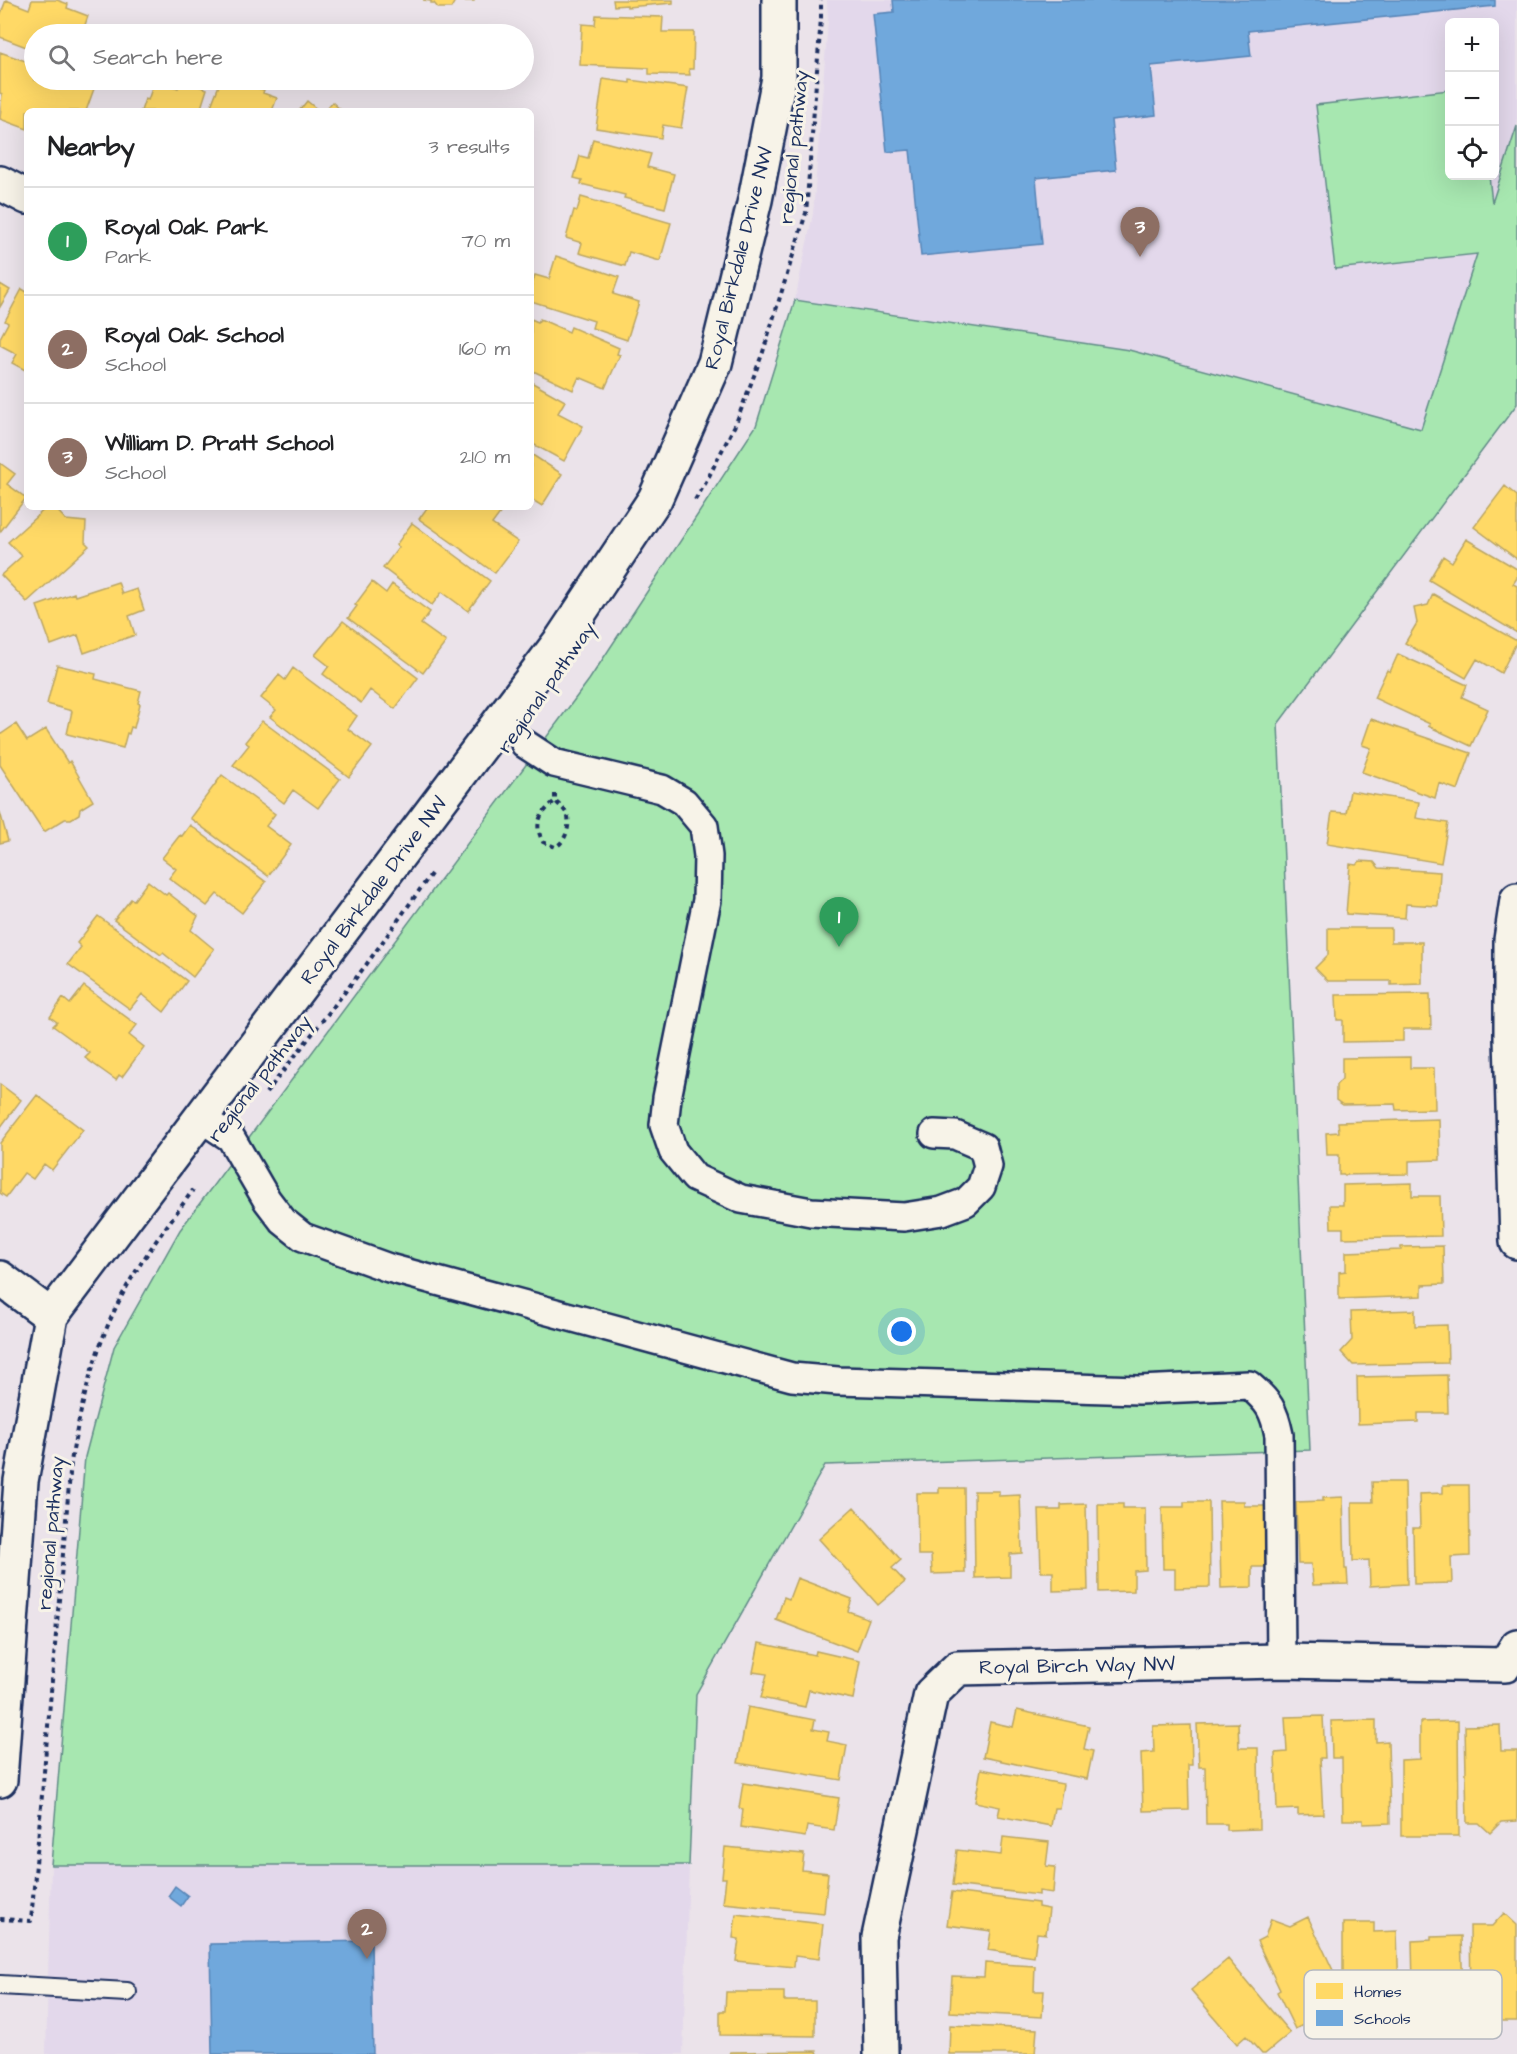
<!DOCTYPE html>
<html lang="en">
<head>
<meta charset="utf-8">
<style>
	body { margin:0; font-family:"Architects Daughter",sans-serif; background:#f6f6f6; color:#202124 }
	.controls { position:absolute; right:18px; top:18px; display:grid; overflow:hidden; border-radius:9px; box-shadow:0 6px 24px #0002 }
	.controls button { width:54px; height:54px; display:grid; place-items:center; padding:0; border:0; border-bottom:2px solid #e0e0e0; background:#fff; color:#202124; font:30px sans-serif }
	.you { position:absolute; left:902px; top:1332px; width:21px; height:21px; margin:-15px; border:4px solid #fff; border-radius:50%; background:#1a73e8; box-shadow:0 0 0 9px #1a73e833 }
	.badge { display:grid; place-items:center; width:39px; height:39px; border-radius:50%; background:#1b2f5e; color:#fff; font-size:20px; font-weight:700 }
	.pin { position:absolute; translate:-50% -50px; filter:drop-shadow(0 2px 3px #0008) }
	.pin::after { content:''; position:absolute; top:32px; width:21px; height:18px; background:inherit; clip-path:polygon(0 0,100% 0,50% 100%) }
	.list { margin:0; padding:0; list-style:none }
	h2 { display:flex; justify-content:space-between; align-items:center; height:78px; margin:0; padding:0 24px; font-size:26px }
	h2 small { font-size:20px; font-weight:400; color:#757577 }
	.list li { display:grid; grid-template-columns:39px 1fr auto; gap:18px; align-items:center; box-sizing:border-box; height:108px; padding:0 24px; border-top:2px solid #e0e0e0 }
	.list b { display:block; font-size:22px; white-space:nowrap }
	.list p { margin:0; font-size:20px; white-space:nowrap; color:#757577 }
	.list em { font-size:20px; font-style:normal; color:#757577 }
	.icon { flex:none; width:33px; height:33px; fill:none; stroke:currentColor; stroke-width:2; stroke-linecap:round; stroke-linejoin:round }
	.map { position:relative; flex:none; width:1517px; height:2054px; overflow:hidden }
	.search { position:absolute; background:#fff; box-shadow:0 6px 24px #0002; left:24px; top:24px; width:510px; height:66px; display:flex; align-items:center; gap:15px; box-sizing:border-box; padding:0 21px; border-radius:33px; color:#757577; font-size:22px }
	.panel { position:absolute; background:#fff; box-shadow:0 6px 24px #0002; left:24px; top:108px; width:510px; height:402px; border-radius:9px }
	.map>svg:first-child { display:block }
	.built { fill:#e3d8eb; fill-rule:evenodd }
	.green { fill:#a7e7b0; stroke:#618b87; stroke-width:1.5 }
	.homes { fill:#ffd966; stroke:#bba664; stroke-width:1.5 }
	.schools { fill:#6fa8dc; stroke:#5684b6; stroke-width:1.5 }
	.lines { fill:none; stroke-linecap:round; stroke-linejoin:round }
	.service-casing { stroke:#1b2f5e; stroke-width:22 }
	.pedestrian-casing { stroke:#1b2f5e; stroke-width:32 }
	.minor-casing { stroke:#1b2f5e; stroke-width:38 }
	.path { stroke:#1b2f5e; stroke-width:4; stroke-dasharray:4.5 4.5; stroke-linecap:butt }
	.service { stroke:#f7f3e8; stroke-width:18 }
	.pedestrian { stroke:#f7f3e8; stroke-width:27 }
	.minor { stroke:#f7f3e8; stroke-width:33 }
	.labels { text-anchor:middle; stroke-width:6; stroke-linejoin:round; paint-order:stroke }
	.street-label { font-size:20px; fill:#1b2f5e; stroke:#f7f3e8 }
	.key { fill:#f7f3e8; stroke:#b5b8bf; stroke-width:1.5 }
	.key-label { font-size:16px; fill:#1b2f5e }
</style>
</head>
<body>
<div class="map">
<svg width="1517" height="2054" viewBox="0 0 1517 2054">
	<rect width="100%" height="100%" fill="#ebe3ea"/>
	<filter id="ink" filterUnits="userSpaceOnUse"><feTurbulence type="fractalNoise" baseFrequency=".0167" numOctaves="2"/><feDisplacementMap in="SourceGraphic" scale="12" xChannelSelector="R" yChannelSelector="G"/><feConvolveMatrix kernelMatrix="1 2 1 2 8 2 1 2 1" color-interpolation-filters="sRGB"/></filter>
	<g filter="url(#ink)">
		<!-- built -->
		<path class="built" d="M827,0H1517V126L1421,429L1129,350L795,300L813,214L828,20ZM1450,22H1494V176H1450Z
			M51,1865H689L683,2054H46Z"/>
		<!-- green -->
		<path class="green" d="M1449,90L1450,176H1489L1492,203L1517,126V404L1278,724L1310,1450L825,1465L696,1694L689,1865H51L85,1457L114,1347L180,1230L589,680L756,426L795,300L1129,350L1421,429L1477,254L1335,269L1316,105Z"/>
		<!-- homes -->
		<path class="homes" d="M6,0L29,9L32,0H57L68,4L67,8L88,16L82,34H34V50L0,37V16Z
			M423,0H474V1H455L451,8H438L434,3H431V1Z
			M613,0H673V3L627,7V5L614,6Z
			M596,15L663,17L662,32H694L693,69H689L690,75L649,74V68L580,65L582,24L595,25Z
			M0,52L34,64V80H77L95,86L86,111H27V129L0,119L2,94L0,93Z
			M603,79L630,83V80L688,88L681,128L663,125L661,138L596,128Z
			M155,80L178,88L181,80L207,89L200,111H141L145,99L148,100Z
			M221,80H243L258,85L257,88L264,90L263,93L277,98L272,111H209Z
			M307,101L319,111H299Z
			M332,102L342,111H325Z
			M593,139L651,154L647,167L674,174L665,208L624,198L625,195L581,184L582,180L574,178L580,156L588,158Z
			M581,197L671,223L660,261L629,252L625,266L579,253L582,243L566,238L574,210L577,211Z
			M556,256L619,277L613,294L639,302L627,340L592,328L594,321L531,301V288L535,275L549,279Z
			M0,284L10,290L0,307Z
			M22,289L27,292V371L12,363L17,354L0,345V338L8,323L5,321Z
			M531,319L538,322L540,319L569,332L571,327L619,348L617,354L620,355L605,388L579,377L573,390L531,370Z
			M531,382L565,401L558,413L583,426L564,461L531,443Z
			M531,454L562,474L542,506L531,499Z
			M0,463L15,474L7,484L26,498L0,532Z
			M1505,486L1517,496V559L1474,527Z
			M47,507H54L66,520L86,522L85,542L89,546L27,602L1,575L22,556L8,542Z
			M426,507H494L501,512L492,524L518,542L495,573L419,519L427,508Z
			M412,523L490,581L468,611L442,592L432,605L383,568L399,547L396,545Z
			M1466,539L1517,569V578L1513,584L1517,586V633L1429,580L1443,556L1452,562Z
			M118,582L122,594L137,589L144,610L129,616L135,635L84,653L78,635L51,645L37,606L74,593L75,596Z
			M372,582L386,593L392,584L430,612L421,624L446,642L423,673L348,618L357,606L355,605Z
			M1433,594L1517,641L1501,673L1477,659L1466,678L1405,643L1417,623L1414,608L1428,605Z
			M343,621L418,678L395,709L370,690L361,703L323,674L329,666L315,655Z
			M1398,654L1467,685L1462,697L1488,709L1471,746L1428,726L1430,724L1374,698L1387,670L1390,672Z
			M57,665L96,674L95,679L141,691L138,703L140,704L134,728L131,727L129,734L127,733L123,748L67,734L72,711L47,704Z
			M293,668L357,716L348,729L372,747L349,777L270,717L276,710L261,698L279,675L285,680Z
			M1371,719L1471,753L1458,790L1439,783L1435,798L1362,772L1371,748L1362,745Z
			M262,721L340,779L318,808L293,790L284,803L233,765L249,745L245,742Z
			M16,724L27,741L46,729L68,763L70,761L93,801L80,809L79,814L71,819H65L44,832L0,765V735Z
			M222,775L275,814L266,826L291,845L268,876L190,818Z
			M1350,791L1419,802L1416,818L1448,823L1441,863L1327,844L1332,812L1346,813Z
			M0,812L8,841L0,843Z
			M190,825L266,882L242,913L217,894L207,906L169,878L176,869L162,858L180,835L182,836Z
			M1360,861L1374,862L1379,868L1440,872L1438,906L1406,904L1405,918L1346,914L1350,864L1356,865Z
			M148,881L166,895L168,893L198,916L191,930L214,949L193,977L163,953L161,955L114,920L131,899L134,900Z
			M98,916L187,981L164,1012L142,994L130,1009L68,964L81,947L77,943Z
			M1328,928H1391V942H1422V984L1391,985V981H1328L1315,968L1328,955Z
			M84,986L137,1025L129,1035L144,1047L122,1077L119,1075L116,1080L85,1058L90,1053L53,1026L57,1022L50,1017L63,998L70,1004Z
			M1430,994L1431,1029H1403V1041L1343,1042V1020H1337L1336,995Z
			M1410,1057V1068H1434L1435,1109L1396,1110L1395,1104L1343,1105L1336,1100V1085L1342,1079V1058Z
			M0,1084L21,1100L0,1128Z
			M37,1095L83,1130L52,1170L44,1164L33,1179L24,1173L6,1197L0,1193V1143Z
			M1439,1119L1440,1160L1409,1161V1174L1339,1175V1155H1327L1326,1133L1339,1132L1338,1122Z
			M1412,1183V1196H1440L1441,1236L1343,1238V1228H1331L1330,1205H1343V1185Z
			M1443,1246L1444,1284L1422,1285V1296L1339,1299V1272L1346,1271V1252L1401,1250V1247Z
			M1415,1310V1326L1447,1325L1448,1363L1353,1365L1341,1352L1352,1340L1351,1312Z
			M1447,1375L1448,1413H1418V1422L1358,1424L1357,1377Z
			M1372,1482H1405L1407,1584L1370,1586L1369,1560L1353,1561L1352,1502H1373Z
			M1443,1485H1469L1470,1556L1451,1557L1452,1583L1414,1584L1413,1528H1420L1419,1494L1443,1493Z
			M939,1488H964L965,1573L932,1574L931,1555H918L917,1493H939Z
			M974,1491H999V1496L1020,1495L1022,1553L1010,1554V1577L975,1578Z
			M1343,1497L1345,1569H1347L1348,1584L1313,1585L1311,1564H1298L1296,1502L1323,1501V1498Z
			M1219,1501H1244V1506H1266L1267,1567H1252V1587L1221,1588Z
			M1184,1502H1209L1210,1587L1175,1588V1569H1163L1162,1507H1184Z
			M1086,1504L1088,1590L1053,1591V1572H1041L1039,1510H1061V1505Z
			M1098,1504H1123V1508H1145L1146,1570L1134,1571V1591L1099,1592Z
			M854,1507L901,1560L892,1568L905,1582L878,1605L819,1539Z
			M797,1578L852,1599L848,1611L869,1619L857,1651L776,1620L784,1597L789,1599Z
			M759,1643L815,1655L816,1651L860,1661L853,1699L809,1690L805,1707L761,1698L767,1674L753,1672Z
			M748,1707L815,1720L813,1729L829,1732L827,1741L847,1745L841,1780L738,1763Z
			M1017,1710L1089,1726L1084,1749L1093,1751L1087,1779L983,1757L990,1722L1013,1727Z
			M1323,1716L1325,1758H1320L1323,1814L1298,1815V1809L1277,1810L1275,1753L1287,1752L1285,1717Z
			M1376,1720V1742L1388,1741L1390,1823L1363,1824V1820H1343L1342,1758H1332L1331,1721Z
			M1458,1721L1459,1836H1401V1760L1420,1759V1722Z
			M1238,1723L1239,1748H1258L1259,1829L1227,1830V1824H1206L1205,1767H1199L1197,1724Z
			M1191,1725L1192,1765H1188L1189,1810L1143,1811L1141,1753L1154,1752L1153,1726Z
			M1500,1725L1501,1751H1517V1821L1501,1822L1490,1833L1479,1823H1467L1465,1726Z
			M981,1769L1063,1784L1059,1808H1054L1051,1826L998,1816L1000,1807L975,1802Z
			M743,1783L839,1798L834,1830L807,1826L805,1837L741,1827L743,1809L739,1808Z
			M1003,1837L1049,1842L1046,1866L1055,1867L1053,1893L1039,1891V1895L953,1885L957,1850L1001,1855Z
			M725,1847L804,1854L802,1870L828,1873L824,1913L723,1903L726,1878H722Z
			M952,1892L1038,1903V1907L1049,1909L1046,1934L1037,1933L1034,1957L988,1950L991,1931L947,1925Z
			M1504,1913L1517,1925V2021H1492L1491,1995H1471L1470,1926H1492Z
			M736,1914L823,1924L819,1959L795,1956L794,1967L736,1961L739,1939L733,1938Z
			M1308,1917L1338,1981L1319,1990L1330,2012L1295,2029L1277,1992L1280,1990L1257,1941L1265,1937L1271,1919L1290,1926Z
			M1343,1923H1374V1932L1397,1931L1400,2028H1362L1360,2012H1343Z
			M1461,1936L1463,1991H1449L1450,2026L1411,2028L1410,1987L1413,1986L1412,1941L1431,1940V1937Z
			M1228,1959L1290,2033L1265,2054H1262L1246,2036L1237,2044L1191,1990Z
			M985,1963L1035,1966L1034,1991H1044L1042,2017L950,2012L952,1976L984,1977Z
			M726,1992H784V2001H815V2036L720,2035V2011H725Z
			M950,2025L1037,2029L1035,2054H949Z
			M817,2051L818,2054H730V2052Z"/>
		<!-- schools -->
		<path class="schools" d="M893,0H1495V6L1248,31L1251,56L1151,66L1156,115L1111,120L1116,170L1036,178L1042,244L921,256L910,150L887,152L873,14L894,12Z
			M175,1886L188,1896L181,1906L168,1896Z
			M371,1941L373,2054H212L210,1944Z"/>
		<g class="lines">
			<!-- service casing -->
			<g class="service-casing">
				<path id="service" d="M0,1985L127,1992"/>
			</g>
			<!-- pedestrian casing -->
			<g class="pedestrian-casing">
				<path id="pedestrian" d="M525,744L554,763L662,789L684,802L704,826L708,856L707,900L667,1098L664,1125L673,1151L695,1178L741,1199L811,1212L904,1217L942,1211L966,1202L981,1187L988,1166L983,1147L955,1135L934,1134
					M201,1118L231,1138L267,1200L283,1221L303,1237L389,1268L792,1377L838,1381L1139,1390L1249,1385C1269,1402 1274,1410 1279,1435L1281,1661"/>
			</g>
			<!-- minor casing -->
			<g class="minor-casing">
				<path id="minor" d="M0,183L27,197
					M1517,900L1511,940V1038L1517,1242
					M0,1278L51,1316
					M0,1780L21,1481L51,1316L562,639L655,499L715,363L755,200L779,78V0
					M881,2054L879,1937L931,1694L958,1668L1281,1661L1505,1665L1517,1646"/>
			</g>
			<!-- path -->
			<path class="path" d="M695,500L705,484L736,423L763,352L806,213L821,18V0
				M555,794V801C560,806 566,810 568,817C570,827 565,843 555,847L543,842C533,823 540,814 555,801
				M266,1093L366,965L431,874
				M0,1919L31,1921L71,1462C81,1402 96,1342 126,1288C145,1254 170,1222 193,1190"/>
			<!-- service -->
			<use href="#service" class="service"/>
			<!-- pedestrian -->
			<use href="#pedestrian" class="pedestrian"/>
			<!-- minor -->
			<use href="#minor" class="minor"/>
		</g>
	</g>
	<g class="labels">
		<!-- street labels -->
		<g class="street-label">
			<text transform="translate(793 147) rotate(-84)" y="7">regional pathway</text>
			<text transform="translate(738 258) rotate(-76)" y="7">Royal Birkdale Drive NW</text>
			<text transform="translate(546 687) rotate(-55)" y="7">regional pathway</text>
			<text transform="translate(373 890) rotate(-53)" y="7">Royal Birkdale Drive NW</text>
			<text transform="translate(259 1078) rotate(-52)" y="7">regional pathway</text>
			<text transform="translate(50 1533) rotate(-85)" y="7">regional pathway</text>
			<text transform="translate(1077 1665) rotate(-1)" y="7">Royal Birch Way NW</text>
		</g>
	</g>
	<!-- legend -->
	<rect x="1304" y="1970" width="198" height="69" rx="9" class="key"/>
	<rect x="1316" y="1983" width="27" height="16" fill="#ffd966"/>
	<rect x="1316" y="2010" width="27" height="16" fill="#6fa8dc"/>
	<g class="key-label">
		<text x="1354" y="1997">Homes</text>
		<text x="1354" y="2024">Schools</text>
	</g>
</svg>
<div class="controls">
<button>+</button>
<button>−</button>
<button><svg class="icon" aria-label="locate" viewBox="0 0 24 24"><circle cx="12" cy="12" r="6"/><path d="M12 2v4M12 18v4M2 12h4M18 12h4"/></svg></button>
</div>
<div class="you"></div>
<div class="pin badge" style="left:839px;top:947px;background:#2e9e5b">1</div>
<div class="pin badge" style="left:367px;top:1959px;background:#8d6e63">2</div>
<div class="pin badge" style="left:1140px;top:257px;background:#8d6e63">3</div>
<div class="search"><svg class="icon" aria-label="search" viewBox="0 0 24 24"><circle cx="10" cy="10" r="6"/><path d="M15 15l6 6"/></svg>Search here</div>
<section class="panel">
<h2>Nearby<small>3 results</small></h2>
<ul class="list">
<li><span class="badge" style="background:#2e9e5b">1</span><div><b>Royal Oak Park</b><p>Park</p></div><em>70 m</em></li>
<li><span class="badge" style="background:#8d6e63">2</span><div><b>Royal Oak School</b><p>School</p></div><em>160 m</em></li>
<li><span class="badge" style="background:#8d6e63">3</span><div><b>William D. Pratt School</b><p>School</p></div><em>210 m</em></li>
</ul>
</section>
</div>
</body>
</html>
